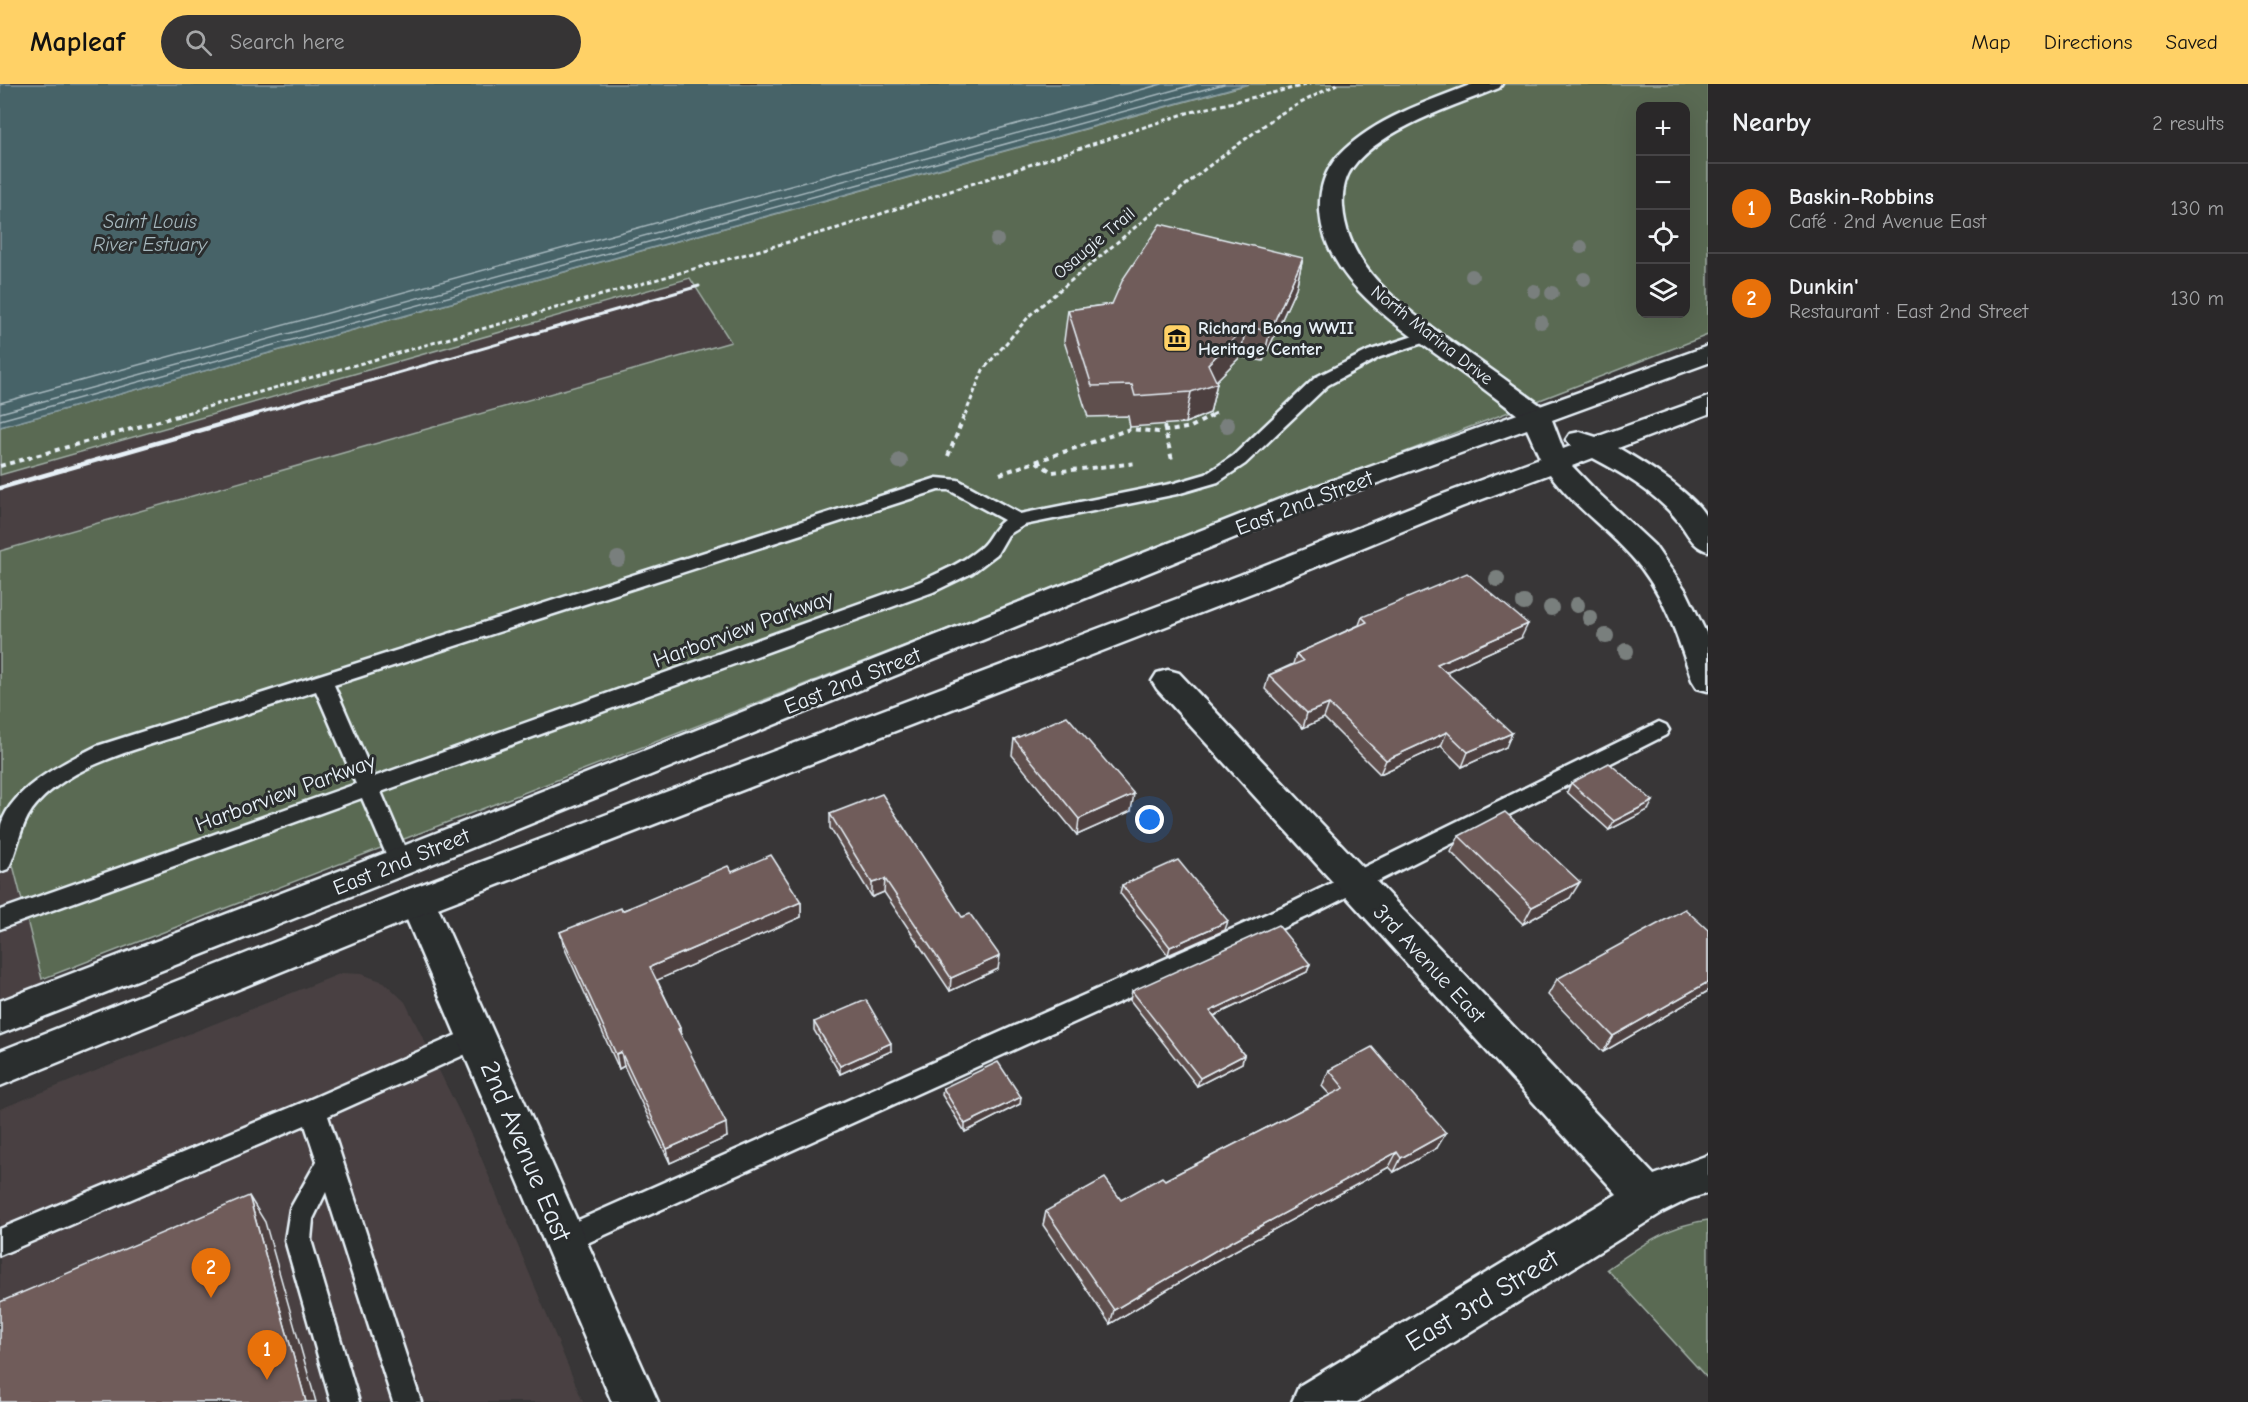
<!DOCTYPE html>
<html lang="en">
<head>
<meta charset="utf-8">
<style>
	body { margin:0; font-family:"Comic Neue",sans-serif; background:#363435; color:#f1f3f6 }
	.controls { position:absolute; right:18px; top:18px; display:grid; overflow:hidden; border-radius:12px; box-shadow:0 6px 24px #0002 }
	.controls button { width:54px; height:54px; display:grid; place-items:center; padding:0; border:0; border-bottom:2px solid #464446; background:#2a2829; color:#f1f3f6; font:30px sans-serif }
	.you { position:absolute; left:1150px; top:736px; width:21px; height:21px; margin:-15px; border:4px solid #fff; border-radius:50%; background:#1a73e8; box-shadow:0 0 0 9px #1a73e833 }
	.badge { display:grid; place-items:center; width:39px; height:39px; border-radius:50%; background:#ffd166; color:#fff; font-size:20px; font-weight:700 }
	.pin { position:absolute; translate:-50% -50px; filter:drop-shadow(0 2px 3px #0008) }
	.pin::after { content:''; position:absolute; top:32px; width:21px; height:18px; background:inherit; clip-path:polygon(0 0,100% 0,50% 100%) }
	.list { margin:0; padding:0; list-style:none }
	h2 { display:flex; justify-content:space-between; align-items:center; height:78px; margin:0; padding:0 24px; font-size:26px }
	h2 small { font-size:20px; font-weight:400; color:#a5a6a8 }
	.list li { display:grid; grid-template-columns:39px 1fr auto; gap:18px; align-items:center; box-sizing:border-box; height:90px; padding:0 24px; border-top:2px solid #464446 }
	.list b { display:block; font-size:22px; white-space:nowrap }
	.list p { margin:0; font-size:20px; white-space:nowrap; color:#a5a6a8 }
	.list em { font-size:20px; font-style:normal; color:#a5a6a8 }
	.icon { flex:none; width:33px; height:33px; fill:none; stroke:currentColor; stroke-width:2; stroke-linecap:round; stroke-linejoin:round }
	.map { position:relative; flex:none; width:1708px; height:1318px; overflow:hidden }
	header { display:flex; align-items:center; gap:36px; box-sizing:border-box; height:84px; padding:0 30px; background:#ffd166; color:#111 }
	header strong { font-size:28px }
	nav { display:flex; gap:33px; margin-inline-start:auto; font-size:21px }
	.search { width:420px; height:54px; background:#363435; display:flex; align-items:center; gap:15px; box-sizing:border-box; padding:0 21px; border-radius:33px; color:#a5a6a8; font-size:22px }
	main { display:flex }
	aside { flex:1; background:#2a2829 }
	.map>svg:first-child { display:block }
	.built { fill:#484142 }
	.green { fill:#5a6a53; stroke:#a1aea6; stroke-width:1.5; fill-rule:evenodd }
	.water { fill:#466368; stroke:#879ca2; stroke-width:1.5 }
	.lines { fill:none; stroke-linecap:round; stroke-linejoin:round }
	.shore { stroke:#a7b8be; stroke-width:1.5 }
	.lane-casing { stroke:#e8f1f8; stroke-width:5 }
	.street-casing { stroke:#e8f1f8; stroke-width:5 }
	.highway-casing { stroke:#e8f1f8; stroke-width:5 }
	.path-far1 { stroke:#e8f1f8; stroke-width:3; stroke-dasharray:4.5 3; stroke-linecap:butt }
	.path { stroke:#e8f1f8; stroke-width:4; stroke-dasharray:5 4.5; stroke-linecap:butt }
	.lane { fill:#2a2d2e; fill-rule:evenodd }
	.street { fill:#2a2d2e; fill-rule:evenodd }
	.highway { fill:#2a2d2e; fill-rule:evenodd }
	.rail-far1 { stroke:#e8f1f8; stroke-width:3 }
	.rail { stroke:#e8f1f8; stroke-width:4.5 }
	.tree { fill:#797f7d }
	.wall { fill:#5f4f4d; stroke:#e8f1f8; stroke-width:1.5 }
	.shaded-wall { fill:#4e403f; stroke:#e8f1f8; stroke-width:1.5 }
	.building { fill:#6f5c5a; stroke:#e8f1f8; stroke-width:1.5 }
	.labels { text-anchor:middle; stroke-width:6; stroke-linejoin:round; paint-order:stroke }
	.far-street-label { font-size:18px; fill:#e8f1f8; stroke:#2a2d2e }
	.far-poi-label { font-size:18px; font-weight:bold; fill:#e8f1f8; stroke:#2a2d2e; text-anchor:start }
	.far-water-label { font-size:20px; font-style:italic; fill:#a7b8be; stroke:#2a2d2e }
	.street-label { font-size:22px; fill:#e8f1f8; stroke:#2a2d2e }
	.near-street-label { font-size:27px; fill:#e8f1f8; stroke:#2a2d2e }
</style>
</head>
<body>
<header>
<strong>Mapleaf</strong>
<div class="search"><svg class="icon" aria-label="search" viewBox="0 0 24 24"><circle cx="10" cy="10" r="6"/><path d="M15 15l6 6"/></svg>Search here</div>
<nav><a>Map</a><a>Directions</a><a>Saved</a></nav>
</header>
<main>
<div class="map">
<svg width="1708" height="1318" viewBox="0 0 1708 1318">
	<rect width="100%" height="100%" fill="#383637"/>
	<filter id="ink" filterUnits="userSpaceOnUse"><feTurbulence type="fractalNoise" baseFrequency=".0167" numOctaves="2"/><feDisplacementMap in="SourceGraphic" scale="12" xChannelSelector="R" yChannelSelector="G"/><feConvolveMatrix kernelMatrix="1 2 1 2 8 2 1 2 1" color-interpolation-filters="sRGB"/></filter>
	<g filter="url(#ink)">
		<!-- built -->
		<path class="built" d="M690,194L732,258L0,467V391Z
			M0,730L47,916L0,934Z
			M342,889L361,890L384,898L405,918L475,1059L583,1318H0V1025Z"/>
		<!-- green -->
		<path class="green" d="M1249,0H1708V251L42,895L0,730V467L731,258L690,194L0,391V343ZM1640,22H1686V230H1640Z
			M1708,1136V1295L1607,1185C1639,1163 1668,1141 1708,1136Z"/>
		<!-- water -->
		<path class="water" d="M0,0H1247L0,343Z"/>
		<g class="lines">
			<!-- shore -->
			<path class="shore" d="M0,319L1162,0
				M0,329L1196,0
				M0,336L1224,0"/>
			<!-- lane casing -->
			<g class="lane-casing">
				<path id="lane" d="M1429,247L1437,252L1435,255L1380,273L1328,301L1245,380L1218,398L1177,410L1024,441L1008,451L997,470L972,489L933,508L381,708L411,778L408,784L400,787L392,784L362,714L0,845V826L356,700L316,607C276,620 235,634 194,647C142,664 67,680 32,726C19,744 18,766 8,785L0,788C0,774 0,759 0,746C6,706 65,678 97,662L937,394L958,396L1020,430L1175,399L1206,390L1233,372L1316,293L1368,267ZM938,406H949L1004,436C991,445 991,455 980,464C962,479 941,488 919,498L374,693L334,601Z
					M1659,638L1666,641L1669,646L1666,651L1309,832L574,1165L564,1169L554,1165L551,1156L554,1147L1293,818Z
					M477,942L486,945L489,953L486,961L328,1032L421,1318H393L326,1108L313,1135L311,1156L359,1318H331L285,1156L290,1125L317,1077L305,1041L0,1171V1145L304,1018Z"/>
			</g>
			<!-- street casing -->
			<g class="street-casing">
				<path id="street" d="M1473,0H1502L1499,4C1456,21 1380,45 1352,84C1344,95 1342,110 1343,123C1348,193 1418,233 1469,270C1495,288 1521,307 1547,326L1550,332L1547,338L1537,340L1527,338C1502,319 1477,299 1451,281C1400,243 1324,197 1320,127C1319,107 1324,88 1338,72C1373,35 1426,18 1473,0Z
					M1168,586L1179,589L1654,1091L1708,1071V1109L1689,1115L1663,1128L1357,1318H1292L1299,1302L1617,1110L1157,605L1152,597L1157,589Z
					M417,802L430,807L435,817L658,1318H612L399,817L404,807Z"/>
			</g>
			<!-- highway casing -->
			<g class="highway-casing">
				<path id="highway" d="M1708,262V279L1552,336L1563,365L1571,362L1566,356L1570,350L1580,348L1596,353L1708,313V330L1618,364C1640,376 1702,414 1708,438C1708,447 1708,458 1708,467C1693,463 1688,450 1679,438C1656,409 1625,391 1593,374L1572,382L1596,407L1654,461L1686,507L1708,553V607L1697,604L1692,596C1678,553 1663,506 1631,472C1605,443 1573,422 1550,390L1461,423L1262,505L430,827L0,1002V967L404,807L1240,491L1441,411L1540,374L1527,345L1300,427L412,788L0,950V917L388,768L1280,415Z"/>
			</g>
			<!-- path-far1 -->
			<path class="path-far1" d="M179,331L838,144L1187,29L1310,0
				M965,331L983,286L1031,230L1205,85L1278,31L1337,0
				M1212,331L1218,328"/>
			<!-- path -->
			<path class="path" d="M1164,342L1172,376
				M948,372L965,330
				M1037,378L1052,388L1137,379
				M0,382L184,330
				M1000,390L1130,345L1158,348L1175,346L1191,343L1215,330"/>
			<!-- lane -->
			<use href="#lane" class="lane"/>
			<!-- street -->
			<use href="#street" class="street"/>
			<!-- highway -->
			<use href="#highway" class="highway"/>
			<!-- rail-far1 -->
			<path class="rail-far1" d="M252,331L699,202"/>
			<!-- rail -->
			<path class="rail" d="M0,404L257,330"/>
		</g>
		<!-- trees -->
		<g class="tree">
			<circle cx="997" cy="156" r="7"/>
			<circle cx="1581" cy="163" r="7"/>
			<circle cx="1472" cy="192" r="7"/>
			<circle cx="1584" cy="195" r="7"/>
			<circle cx="1534" cy="207" r="7"/>
			<circle cx="1552" cy="209" r="7"/>
			<circle cx="1541" cy="238" r="7"/>
			<circle cx="1227" cy="341" r="8"/>
			<circle cx="900" cy="377" r="8"/>
			<circle cx="618" cy="475" r="8"/>
			<circle cx="1497" cy="495" r="8"/>
			<circle cx="1524" cy="519" r="8"/>
			<circle cx="1577" cy="521" r="8"/>
			<circle cx="1551" cy="524" r="8"/>
			<circle cx="1590" cy="534" r="8"/>
			<circle cx="1606" cy="552" r="8"/>
			<circle cx="1626" cy="567" r="8"/>
		</g>
		<!-- wall -->
		<path class="wall" d="M1303,174L1296,204L1263,277L1240,273L1216,297L1217,299L1210,329L1185,339L1130,343L1128,332L1088,333L1064,257L1068,226L1112,220Z
			M1362,533L1521,554L1446,588L1506,663L1462,683L1441,662L1380,690L1324,634L1303,644L1265,605L1269,591L1293,580L1296,570L1359,541Z
			M1014,655L1131,727L1077,751L1012,671Z
			M1571,699L1648,726L1609,746L1567,708Z
			M830,730L962,833L998,885L950,907L884,808L872,813L830,744Z
			M1459,752L1570,814L1523,840L1451,768Z
			M732,788L801,818V833L657,896L680,944L681,952L727,1053L670,1079L624,982L619,985L564,863L560,848Z
			M1122,801L1225,846L1168,871L1120,809Z
			M1708,846V907L1603,968L1548,911L1557,895Z
			M1310,880L1307,888L1214,932L1244,971L1242,979L1197,1002L1130,916L1132,907Z
			M814,938L891,967L840,990L814,946Z
			M1329,986L1437,1064L1394,1088L1389,1083L1212,1179L1110,1240L1043,1141L1046,1127L1121,1116L1165,1096L1330,1011L1322,1002Z
			M943,1004L1020,1020L965,1048L942,1011Z"/>
		<!-- shaded-wall -->
		<path class="shaded-wall" d="M1303,174L1296,204L1263,277L1270,247Z
			M1246,243L1240,273L1213,300L1217,299L1210,329L1185,339L1191,308L1208,280Z
			M1528,540L1521,554L1432,594L1437,580Z
			M1329,620L1324,634L1303,644L1307,629Z
			M1447,648L1441,662L1380,690L1386,676Z
			M1512,649L1506,663L1462,683L1468,668Z
			M1134,710L1131,727L1077,751L1079,735Z
			M1653,717L1648,726L1609,746L1614,737Z
			M885,795L884,808L872,813V799Z
			M1580,798L1570,814L1523,840L1532,823Z
			M801,818V833L653,898L650,883Z
			M1228,837L1225,846L1168,871L1170,863Z
			M1000,872L998,885L950,907L951,894Z
			M1310,880L1307,888L1207,935L1210,927Z
			M1708,898V907L1603,968L1613,952Z
			M891,959V967L840,990V982Z
			M621,968L624,982L619,985L616,970Z
			M1244,971L1242,979L1197,1002L1200,994Z
			M1021,1013L1020,1020L965,1048V1040Z
			M726,1039L727,1053L670,1079L667,1065Z
			M1446,1049L1437,1064L1394,1088L1401,1074Z
			M1397,1068L1389,1083L1212,1179L1110,1240L1114,1226L1218,1165Z
			M249,1112L265,1138L316,1318H306Z"/>
		<!-- building -->
		<path class="building" d="M1160,140L1303,174L1270,247L1246,243L1208,280L1217,299L1191,308L1135,312L1132,301L1092,302L1068,226L1112,220L1123,195Z
			M1467,489L1528,540L1437,580L1512,649L1468,668L1447,648L1386,676L1329,620L1307,629L1269,591L1303,577L1296,570L1367,538L1362,533Z
			M1067,632L1134,710L1079,735L1014,655Z
			M1609,679L1653,717L1614,737L1571,699Z
			M882,710L962,833L970,830L1000,872L951,894L885,795L872,799L830,730Z
			M1505,728L1580,798L1532,823L1459,752Z
			M771,771L801,818L650,883L680,944L678,945L726,1039L667,1065L621,968L616,970L560,848L621,824L622,827L728,782L732,788Z
			M1178,776L1228,837L1170,863L1122,801Z
			M1685,825L1708,846V898L1613,952L1557,895Z
			M1278,841L1310,880L1210,927L1244,971L1200,994L1132,907Z
			M866,916L891,959L840,982L814,938Z
			M1372,963L1446,1049L1401,1074L1397,1068L1218,1165L1114,1226L1046,1127L1105,1094L1121,1116L1162,1093L1165,1096L1344,1004L1329,986Z
			M998,978L1021,1013L965,1040L943,1004Z
			M249,1112L306,1318H0V1218Z"/>
	</g>
	<!-- icons -->
	<defs>
		<g id="museum-square" transform="scale(1.5)"><rect x="-9" y="-9" width="18" height="18" rx="4" fill="#ffd166" stroke="#2a2d2e"/><path d="M0-6L6-3V-2H-6V-3ZM-5-1h2V3h-2ZM-1-1h2V3h-2ZM3-1h2V3H3ZM-6 4H6V6H-6Z" fill="#111"/></g>
	</defs>
	<g fill-rule="evenodd">
		<use href="#museum-square" x="1177" y="254"/>
	</g>
	<g class="labels">
		<!-- far-street labels -->
		<g class="far-street-label">
			<text transform="translate(1094 159) rotate(-40)" y="6">Osaugie Trail</text>
			<text transform="translate(1432 251) rotate(38)" y="6">North Marina Drive</text>
		</g>
		<!-- far-poi labels -->
		<g class="far-poi-label">
			<text x="1198" y="250">Richard Bong WWII<tspan x="1198" dy="21">Heritage Center</tspan></text>
		</g>
		<!-- far-water labels -->
		<g class="far-water-label">
			<text x="150" y="144">Saint Louis<tspan x="150" dy="23">River Estuary</tspan></text>
		</g>
		<!-- street labels -->
		<g class="street-label">
			<text transform="translate(1304 418) rotate(-21)" y="8">East 2nd Street</text>
			<text transform="translate(743 544) rotate(-20)" y="8">Harborview Parkway</text>
			<text transform="translate(852 596) rotate(-22)" y="8">East 2nd Street</text>
			<text transform="translate(285 708) rotate(-20)" y="8">Harborview Parkway</text>
			<text transform="translate(401 777) rotate(-22)" y="8">East 2nd Street</text>
			<text transform="translate(1430 879) rotate(47)" y="8">3rd Avenue East</text>
		</g>
		<!-- near-street labels -->
		<g class="near-street-label">
			<text transform="translate(526 1067) rotate(67)" y="9">2nd Avenue East</text>
			<text transform="translate(1482 1216) rotate(-31)" y="9">East 3rd Street</text>
		</g>
	</g>
</svg>
<div class="controls">
<button>+</button>
<button>−</button>
<button><svg class="icon" aria-label="locate" viewBox="0 0 24 24"><circle cx="12" cy="12" r="6"/><path d="M12 2v4M12 18v4M2 12h4M18 12h4"/></svg></button>
<button><svg class="icon" aria-label="layers" viewBox="0 0 24 24"><path d="M12 4l9 5-9 5-9-5zM3 14l9 5 9-5"/></svg></button>
</div>
<div class="you"></div>
<div class="pin badge" style="left:267px;top:1296px;background:#e8710a">1</div>
<div class="pin badge" style="left:211px;top:1214px;background:#e8710a">2</div>
</div>
<aside>
<h2>Nearby<small>2 results</small></h2>
<ul class="list">
<li><span class="badge" style="background:#e8710a">1</span><div><b>Baskin-Robbins</b><p>Café · 2nd Avenue East</p></div><em>130 m</em></li>
<li><span class="badge" style="background:#e8710a">2</span><div><b>Dunkin'</b><p>Restaurant · East 2nd Street</p></div><em>130 m</em></li>
</ul>
</aside>
</main>
</body>
</html>
